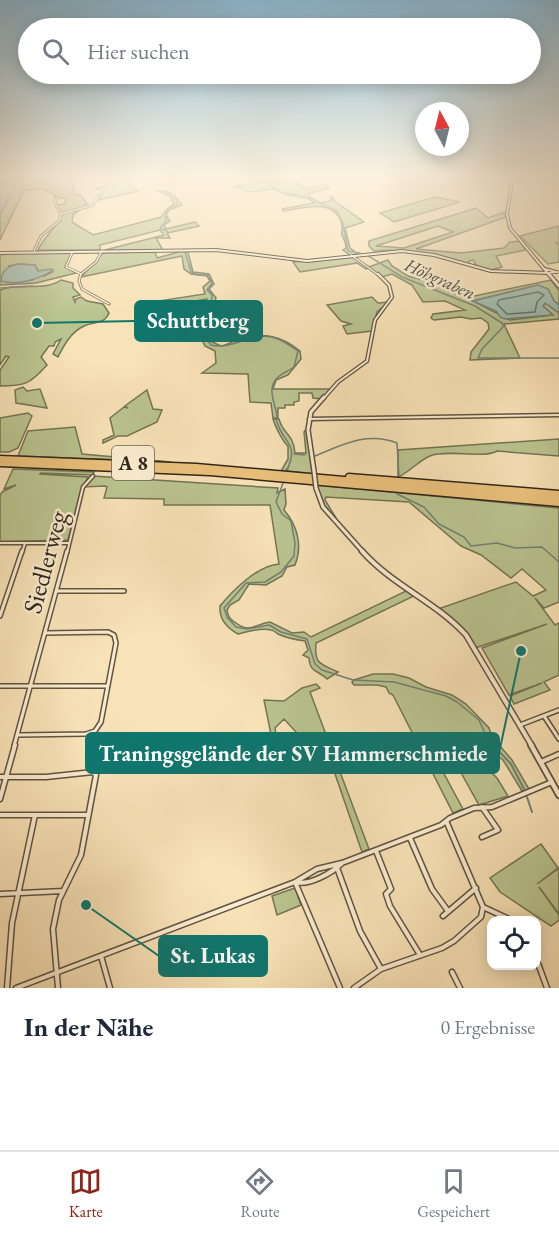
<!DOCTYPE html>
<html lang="de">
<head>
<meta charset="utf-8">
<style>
	body { margin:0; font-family:"EB Garamond",serif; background:#f6f6f7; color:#1f2937 }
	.controls { position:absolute; right:18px; bottom:18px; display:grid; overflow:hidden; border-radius:12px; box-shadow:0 3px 15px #0003 }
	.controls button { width:54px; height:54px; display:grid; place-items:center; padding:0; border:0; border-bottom:2px solid #e0e1e3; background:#fff; color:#1f2937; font:30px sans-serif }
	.compass { position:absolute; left:415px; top:102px; width:54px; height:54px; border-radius:50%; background:#fff; box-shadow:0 3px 15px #0003; rotate:353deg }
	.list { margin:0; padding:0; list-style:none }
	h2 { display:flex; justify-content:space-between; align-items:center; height:78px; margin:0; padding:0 24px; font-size:26px }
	h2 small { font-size:20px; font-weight:400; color:#747a83 }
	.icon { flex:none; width:33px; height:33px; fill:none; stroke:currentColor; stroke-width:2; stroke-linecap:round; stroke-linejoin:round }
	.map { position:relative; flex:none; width:559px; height:988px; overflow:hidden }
	.search { position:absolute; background:#fff; box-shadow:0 3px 15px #0003; left:18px; right:18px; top:18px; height:66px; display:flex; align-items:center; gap:15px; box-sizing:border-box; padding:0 21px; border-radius:33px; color:#747a83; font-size:22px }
	.sheet { height:162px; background:#fff }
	nav { display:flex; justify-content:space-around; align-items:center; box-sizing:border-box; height:84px; border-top:2px solid #e0e1e3; background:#fff; font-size:16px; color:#747a83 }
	nav a { display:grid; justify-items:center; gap:3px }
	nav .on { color:#8f2418 }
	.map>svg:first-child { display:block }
	.green { fill:#bac490; stroke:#747456; stroke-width:1.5; fill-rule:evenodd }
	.water { fill:#9ebdb3; stroke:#728076; stroke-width:1.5 }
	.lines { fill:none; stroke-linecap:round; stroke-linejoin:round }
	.shore { stroke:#667167; stroke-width:1.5 }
	.stream-far1 { stroke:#728076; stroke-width:1.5 }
	.stream { stroke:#728076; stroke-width:2 }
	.minor-far3-casing { stroke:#615442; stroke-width:3 }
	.minor-far2-casing { stroke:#615442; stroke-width:5 }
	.minor-far1-casing { stroke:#615442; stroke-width:6 }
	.minor-casing { stroke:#615442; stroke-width:7 }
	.tertiary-far4-casing { stroke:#615442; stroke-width:3 }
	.tertiary-far3-casing { stroke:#615442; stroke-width:4.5 }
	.tertiary-far2-casing { stroke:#615442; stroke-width:6 }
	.tertiary-far1-casing { stroke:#615442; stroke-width:7 }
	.tertiary-casing { stroke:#615442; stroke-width:8 }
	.secondary-far1-casing { stroke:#2f251b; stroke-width:4 }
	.secondary-casing { stroke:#2f251b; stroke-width:5 }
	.motorway-casing { stroke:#2f251b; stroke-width:9 }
	.minor-far3 { stroke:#faecd0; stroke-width:1.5 }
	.minor-far2 { stroke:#faecd0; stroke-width:2 }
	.minor-far1 { stroke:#faecd0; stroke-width:3 }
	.minor { stroke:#faecd0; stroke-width:4 }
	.tertiary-far4 { stroke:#faecd0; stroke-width:1.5 }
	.tertiary-far3 { stroke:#faecd0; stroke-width:2 }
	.tertiary-far2 { stroke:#faecd0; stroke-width:3 }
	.tertiary-far1 { stroke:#faecd0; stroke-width:4 }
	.tertiary { stroke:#faecd0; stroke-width:4.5 }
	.secondary-far1 { stroke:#faecd0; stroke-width:2 }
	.secondary { stroke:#faecd0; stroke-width:3 }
	.motorway { stroke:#ecc17c; stroke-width:6 }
	.tertiary-bridge-casing { stroke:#615442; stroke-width:6; stroke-linecap:butt }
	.tertiary-bridge { stroke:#faecd0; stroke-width:3 }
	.labels { text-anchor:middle; stroke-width:5; stroke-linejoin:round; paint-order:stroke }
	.far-water-label { font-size:18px; font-style:italic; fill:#505349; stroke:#faecd0 }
	.shield { fill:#faecd0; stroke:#6c6151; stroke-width:1.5 }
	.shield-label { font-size:20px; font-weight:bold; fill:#2f251b }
	.near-street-label { font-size:26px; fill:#2f251b; stroke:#faecd0 }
	.leader { fill:none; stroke:#0f766e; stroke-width:2 }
	.callout-dot { fill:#0f766e; stroke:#faecd0; stroke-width:2 }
	.callout { fill:#0f766e; stroke:#0f766e; stroke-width:2 }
	.callout-label { font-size:22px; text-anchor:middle; font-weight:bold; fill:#fff }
</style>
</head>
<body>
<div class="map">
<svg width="559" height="988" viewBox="0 0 559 988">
	<rect width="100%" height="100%" fill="#f8e2b7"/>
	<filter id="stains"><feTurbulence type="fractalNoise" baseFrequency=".00333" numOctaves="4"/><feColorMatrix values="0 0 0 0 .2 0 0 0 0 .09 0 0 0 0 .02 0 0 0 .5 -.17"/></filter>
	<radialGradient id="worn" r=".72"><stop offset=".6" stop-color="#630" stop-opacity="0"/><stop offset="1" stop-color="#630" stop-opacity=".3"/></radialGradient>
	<!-- green -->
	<path class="green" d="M19,177H71L75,194L81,196L87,204L73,215L72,222L93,235L161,217L167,209L174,204L170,196L158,191C169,189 176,197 182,205L169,210L166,215L170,221L164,225L166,229L195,222L199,226L167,233L170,238H156L163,250H105L164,235L160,230L100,245V250H38C43,238 62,221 62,214L66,212L61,213L57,205L65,204L66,198H55V195L43,189L24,190L0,240V215Z
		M112,177H149L128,182L138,191L99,200L103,189H94L104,187Z
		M253,177L264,183L293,179L305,189L326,184L329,188L310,193L309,197L320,203L331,201L330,197H332L336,202L364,222L345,228L350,248L358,254L350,255L343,250L346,248C346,242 344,240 342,235C341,231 343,229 342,225C336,197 302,208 283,211L282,209L314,203L307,198L287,195L273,189L249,192L236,186L259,183Z
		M435,197L460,202L394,222L380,213Z
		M476,208L488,218L505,212L506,217L416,249L461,253L504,248L510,242L520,241L526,250L496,256L502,267L491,270L469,265H476L473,260L469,261L468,265C437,254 407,248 374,251L369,246V241ZM438,226L453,232L404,248L376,246Z
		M559,226V242L556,243L559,245V262L548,264L520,236Z
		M182,251L188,252L193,272L209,274L214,284L209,289L216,298L214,304L219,315L209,323L214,332L210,341L221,346C228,345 233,341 239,339C262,332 281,335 300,351L301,359L288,375L276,380L273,389H331L322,399L313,398L312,393H299V401L294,402V405H285V408H278V418H273L271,403L250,402L248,374L202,373L216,363L215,351L205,346L203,342L206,332L203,324L211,316L205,306L207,299L147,309L145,303L205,294L203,287L210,281L207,276L191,274L184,269L182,256L81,277L103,253L155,252L157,258Z
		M19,252H72L65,267L76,273L36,283L0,285V255ZM19,264L35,265L38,271L52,272L44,276L42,272H37L31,276L32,280L7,282L9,266Z
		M352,257L369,267L388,260L392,266L408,276L437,284L465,298L551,280L559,291V305L554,301L548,289L538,285L473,301L510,320L553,315L543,306L545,303L559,313V319L504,324L520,358L470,360L471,352L489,329L488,323L481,318L471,319L461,317L434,320L431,318L433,314L465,310L445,301L423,302L412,285L392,274L382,277L370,268L366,269L357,263L300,272L293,262Z
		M61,280L73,283V288L80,295L73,297L75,302L76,299L81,297L87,301L103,304L109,313C104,325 94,321 84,326C71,332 64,345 58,357L53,354L61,339L55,342L54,346H49L41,357L47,365C30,384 25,386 0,386V370L9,357L6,356L0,365V290C19,282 44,292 61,280Z
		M372,297L378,303L389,302L377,312L372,331L347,334L343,326L351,324L341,321L327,305Z
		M23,387L27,391L40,389L47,408L16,403L15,390Z
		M147,390L153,409L162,410L157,422L127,436H118L103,443V440L114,435L110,418L124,407L128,408L125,406Z
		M28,413L32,416L18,448L9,452H0V418Z
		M273,419H279C283,435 293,432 295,453H306L304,432L307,428L312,474L287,471L288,468L285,471H281L288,459V446C283,442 275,426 273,419Z
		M75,427L82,454L171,462L18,456L28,431Z
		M559,439V456L497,451C484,459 446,449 430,456C418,461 410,472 398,477V450Z
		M13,469L94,472L93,476L278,488L277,493L285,489L286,504L284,510C297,525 303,545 295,565L287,567L282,576L266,585L249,584L239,600L230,605L227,610C228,617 230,619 236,623C251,634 254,624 270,622L292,633L304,632L311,637L408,590L416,595L316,643C314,665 321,664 338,672L327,679C318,670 310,673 309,658L303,655L308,650L305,641C298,640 284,637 278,634C276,633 274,630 271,630C261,627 247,632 238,634C227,628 219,619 220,606C233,590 257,566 279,564L270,505H164V499L104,498L107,487L105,486L83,487L93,475L41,473L40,474L88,477L81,490L68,540L0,542V496L2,492L16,485L4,489Z
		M317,485L559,508V602L544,608L535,598L555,625L559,623V675L544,682L550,690L514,704L510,696L542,683L509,695L482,648L547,624L475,648L457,623L438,609L516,582L533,596L546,590L522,569L511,578L481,555L461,546L409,502L326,497L325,500L336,518V522L321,504Z
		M373,674H393L409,678L426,687L452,695L466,704L489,728L492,737L512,760L529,789L522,791L503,760L492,752L482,763L497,778L508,796L479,805L449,751L435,757L463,809L453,813L393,695L389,693L386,687L377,685H354L352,682L354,680Z
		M316,684L320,688L310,692L369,849L362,852L335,774L284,719L275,728L277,741L273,744L264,700L284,701L302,688Z
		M541,844L558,868L537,884L559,868V914L539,887L559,915V920L551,926L500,892L490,878Z
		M295,888L301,905L277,915L272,896Z"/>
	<!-- water -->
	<path class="water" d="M3,177H19L0,215V186Z
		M19,264L35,265L38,271L51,269L53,270C40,279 17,286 1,281C2,269 9,266 19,264Z
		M538,285L548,289L554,301L559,305V313L545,303L543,306L553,315L505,319L500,317L496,311L473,301Z"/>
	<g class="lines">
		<!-- shore -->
		<path class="shore" d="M538,292L544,295L537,302L535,312L507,314L497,304L499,300Z"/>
		<!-- stream-far1 -->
		<path class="stream-far1" d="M255,177L281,192L309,198L337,211L343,224L348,251L360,253
			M114,185L129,177
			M113,186L114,189
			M161,191C169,194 177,195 177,205L169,208L165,217L167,220L160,228L167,231L168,235
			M185,252L191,272L198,275H209L212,283L207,290L212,295L211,307L215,315L206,323L211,332L207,340L211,345C233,350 251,332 272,337C282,339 290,346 298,351L294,367C289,371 282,373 277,378C266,389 276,404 277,417
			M367,255L402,277L475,306L502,323L503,326
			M0,288L33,286
			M503,327L482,349L478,358H519
			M520,358H559
			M276,419C282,444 301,442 286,472
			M294,454L305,455
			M315,456C342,445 368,431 397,443L399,477
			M283,483L276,502L282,514L291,521L295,543L294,556L281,572L265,582L246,583L224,608L227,617L236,627L247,629L269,625L281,632L307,639L315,664L322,670L353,680L394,682L446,696L457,702L479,720L488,740L494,746
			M397,494L424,507L439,524L464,537L471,546L497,543L515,548L542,547L559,562"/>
		<!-- stream -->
		<path class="stream" d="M493,745L511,764L524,789
			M527,797L532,812"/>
		<!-- minor-far3 casing -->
		<g class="minor-far3-casing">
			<path id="minor-far3" d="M61,214L93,205L111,177
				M34,251L41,236L59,221L61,214L55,203L57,197
				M72,253L66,267L81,274
				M548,273L559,272
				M81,274L79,281L82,289L109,304
				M81,274L96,262L102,251"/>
		</g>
		<!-- minor-far2 casing -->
		<g class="minor-far2-casing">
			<path id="minor-far2" d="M309,419L559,415
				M0,543H69
				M22,553L25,543
				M67,553L83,487L93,476"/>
		</g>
		<!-- minor-far1 casing -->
		<g class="minor-far1-casing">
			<path id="minor-far1" d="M56,591H124
				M0,616L22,551
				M0,686H108
				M544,716L559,739
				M520,725L559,710
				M17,735L86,734L95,731L101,722L116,643L114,635L108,632L45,633
				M14,746L67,551"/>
		</g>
		<!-- minor casing -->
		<g class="minor-casing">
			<path id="minor" d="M541,762L559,754
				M0,777H46L93,772L96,775L81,855L59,900L53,929L58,988
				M0,799L15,745
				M482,807L498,830L482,837
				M0,815H87
				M410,838L432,889L448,911
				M376,851L391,889L386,894L390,906L420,955
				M336,865L360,931L381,969
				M295,882L340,988
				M295,882C309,886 332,873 342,863
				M0,894L63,891
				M483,907L511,920
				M443,916L476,888
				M101,956L110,988
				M536,958L547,988
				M452,972L460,988
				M7,988L12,923L35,815
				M16,988L295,882L317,869L342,863L441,825L450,818L474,808L492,807L552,782
				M354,988L381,969L442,948L454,941L481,917L483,907L447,823"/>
		</g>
		<!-- tertiary-far4 casing -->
		<g class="tertiary-far4-casing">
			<path id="tertiary-far4" d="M351,255L380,276"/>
		</g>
		<!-- tertiary-far3 casing -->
		<g class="tertiary-far3-casing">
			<path id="tertiary-far3" d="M323,399L338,382L367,361L375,320L392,297L389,285L378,274"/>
		</g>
		<!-- tertiary-far2 casing -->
		<g class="tertiary-far2-casing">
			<path id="tertiary-far2" d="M314,471L308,430L311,412L324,397
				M316,488L323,507L364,553"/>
		</g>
		<!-- tertiary-far1 casing -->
		<g class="tertiary-far1-casing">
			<path id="tertiary-far1" d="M362,551C392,585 436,602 466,635L532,746"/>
		</g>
		<!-- tertiary casing -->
		<g class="tertiary-casing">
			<path id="tertiary" d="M531,745L559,795"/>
		</g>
		<!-- secondary-far1 casing -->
		<g class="secondary-far1-casing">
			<path id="secondary-far1" d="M513,177L507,214L510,228L550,276
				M0,253L216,250L307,261L402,251L434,255L491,271L548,273
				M545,269L556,272"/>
		</g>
		<!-- secondary casing -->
		<g class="secondary-casing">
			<path id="secondary" d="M549,274L559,286"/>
		</g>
		<!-- motorway casing -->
		<g class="motorway-casing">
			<path id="motorway" d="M0,459L196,467L559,499
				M0,463L210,472L559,503
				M349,477L559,494"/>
		</g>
		<!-- minor-far3 -->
		<use href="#minor-far3" class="minor-far3"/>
		<!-- minor-far2 -->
		<use href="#minor-far2" class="minor-far2"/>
		<!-- minor-far1 -->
		<use href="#minor-far1" class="minor-far1"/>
		<!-- minor -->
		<use href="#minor" class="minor"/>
		<!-- tertiary-far4 -->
		<use href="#tertiary-far4" class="tertiary-far4"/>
		<!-- tertiary-far3 -->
		<use href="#tertiary-far3" class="tertiary-far3"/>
		<!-- tertiary-far2 -->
		<use href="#tertiary-far2" class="tertiary-far2"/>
		<!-- tertiary-far1 -->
		<use href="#tertiary-far1" class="tertiary-far1"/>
		<!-- tertiary -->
		<use href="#tertiary" class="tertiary"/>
		<!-- secondary-far1 -->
		<use href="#secondary-far1" class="secondary-far1"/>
		<!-- secondary -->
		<use href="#secondary" class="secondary"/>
		<!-- motorway -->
		<use href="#motorway" class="motorway"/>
		<!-- tertiary-bridge casing -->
		<g class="tertiary-bridge-casing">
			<path id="tertiary-bridge" d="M314,471L316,488"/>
		</g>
		<!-- tertiary-bridge -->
		<use href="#tertiary-bridge" class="tertiary-bridge"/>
	</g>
	<!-- sky -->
	<linearGradient id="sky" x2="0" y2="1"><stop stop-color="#8ab8d3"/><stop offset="0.56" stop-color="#fcf2df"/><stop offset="1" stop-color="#fcf2df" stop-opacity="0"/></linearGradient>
	<rect width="559" height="315" fill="url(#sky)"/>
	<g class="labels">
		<!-- far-water labels -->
		<g class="far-water-label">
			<text transform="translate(440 279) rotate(24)" y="6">Höhgraben</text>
		</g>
		<!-- shield labels -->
		<rect class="shield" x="112" y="446" width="42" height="34" rx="4.5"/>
		<g class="shield-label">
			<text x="133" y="470">A 8</text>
		</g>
		<!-- near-street labels -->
		<g class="near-street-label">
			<text transform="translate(45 562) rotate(-75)" y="9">Siedlerweg</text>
		</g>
	</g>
	<!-- callouts -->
	<path class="leader" d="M37 323L135 321M521 651L499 753M86 905L159 956"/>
	<g class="callout-dot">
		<circle cx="37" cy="323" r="6"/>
		<circle cx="521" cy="651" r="6"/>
		<circle cx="86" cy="905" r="6"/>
	</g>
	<g class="callout">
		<rect x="135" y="301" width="127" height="40" rx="6"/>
		<rect x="86" y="733" width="413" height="40" rx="6"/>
		<rect x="159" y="936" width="108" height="40" rx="6"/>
	</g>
	<g class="callout-label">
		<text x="198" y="328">Schuttberg</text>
		<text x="293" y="761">Traningsgelände der SV Hammerschmiede</text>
		<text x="213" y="963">St. Lukas</text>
	</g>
	<rect width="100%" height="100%" filter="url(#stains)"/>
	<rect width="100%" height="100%" fill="url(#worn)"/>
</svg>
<div class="controls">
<button><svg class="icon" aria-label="locate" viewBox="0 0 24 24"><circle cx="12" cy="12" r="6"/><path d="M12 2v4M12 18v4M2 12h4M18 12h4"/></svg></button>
</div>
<svg class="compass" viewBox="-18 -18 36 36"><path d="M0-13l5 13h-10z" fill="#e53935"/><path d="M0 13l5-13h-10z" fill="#747a83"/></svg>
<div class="search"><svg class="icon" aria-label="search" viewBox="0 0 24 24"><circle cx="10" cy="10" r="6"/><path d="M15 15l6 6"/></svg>Hier suchen</div>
</div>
<section class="sheet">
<h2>In der Nähe<small>0 Ergebnisse</small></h2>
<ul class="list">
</ul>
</section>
<nav>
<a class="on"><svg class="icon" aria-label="map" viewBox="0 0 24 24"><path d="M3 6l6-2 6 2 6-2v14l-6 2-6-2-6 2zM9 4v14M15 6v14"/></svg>Karte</a>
<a><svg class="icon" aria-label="directions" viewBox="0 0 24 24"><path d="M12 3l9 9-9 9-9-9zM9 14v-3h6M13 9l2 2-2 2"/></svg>Route</a>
<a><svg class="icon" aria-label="saved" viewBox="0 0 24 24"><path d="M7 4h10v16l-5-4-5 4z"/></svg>Gespeichert</a>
</nav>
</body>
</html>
